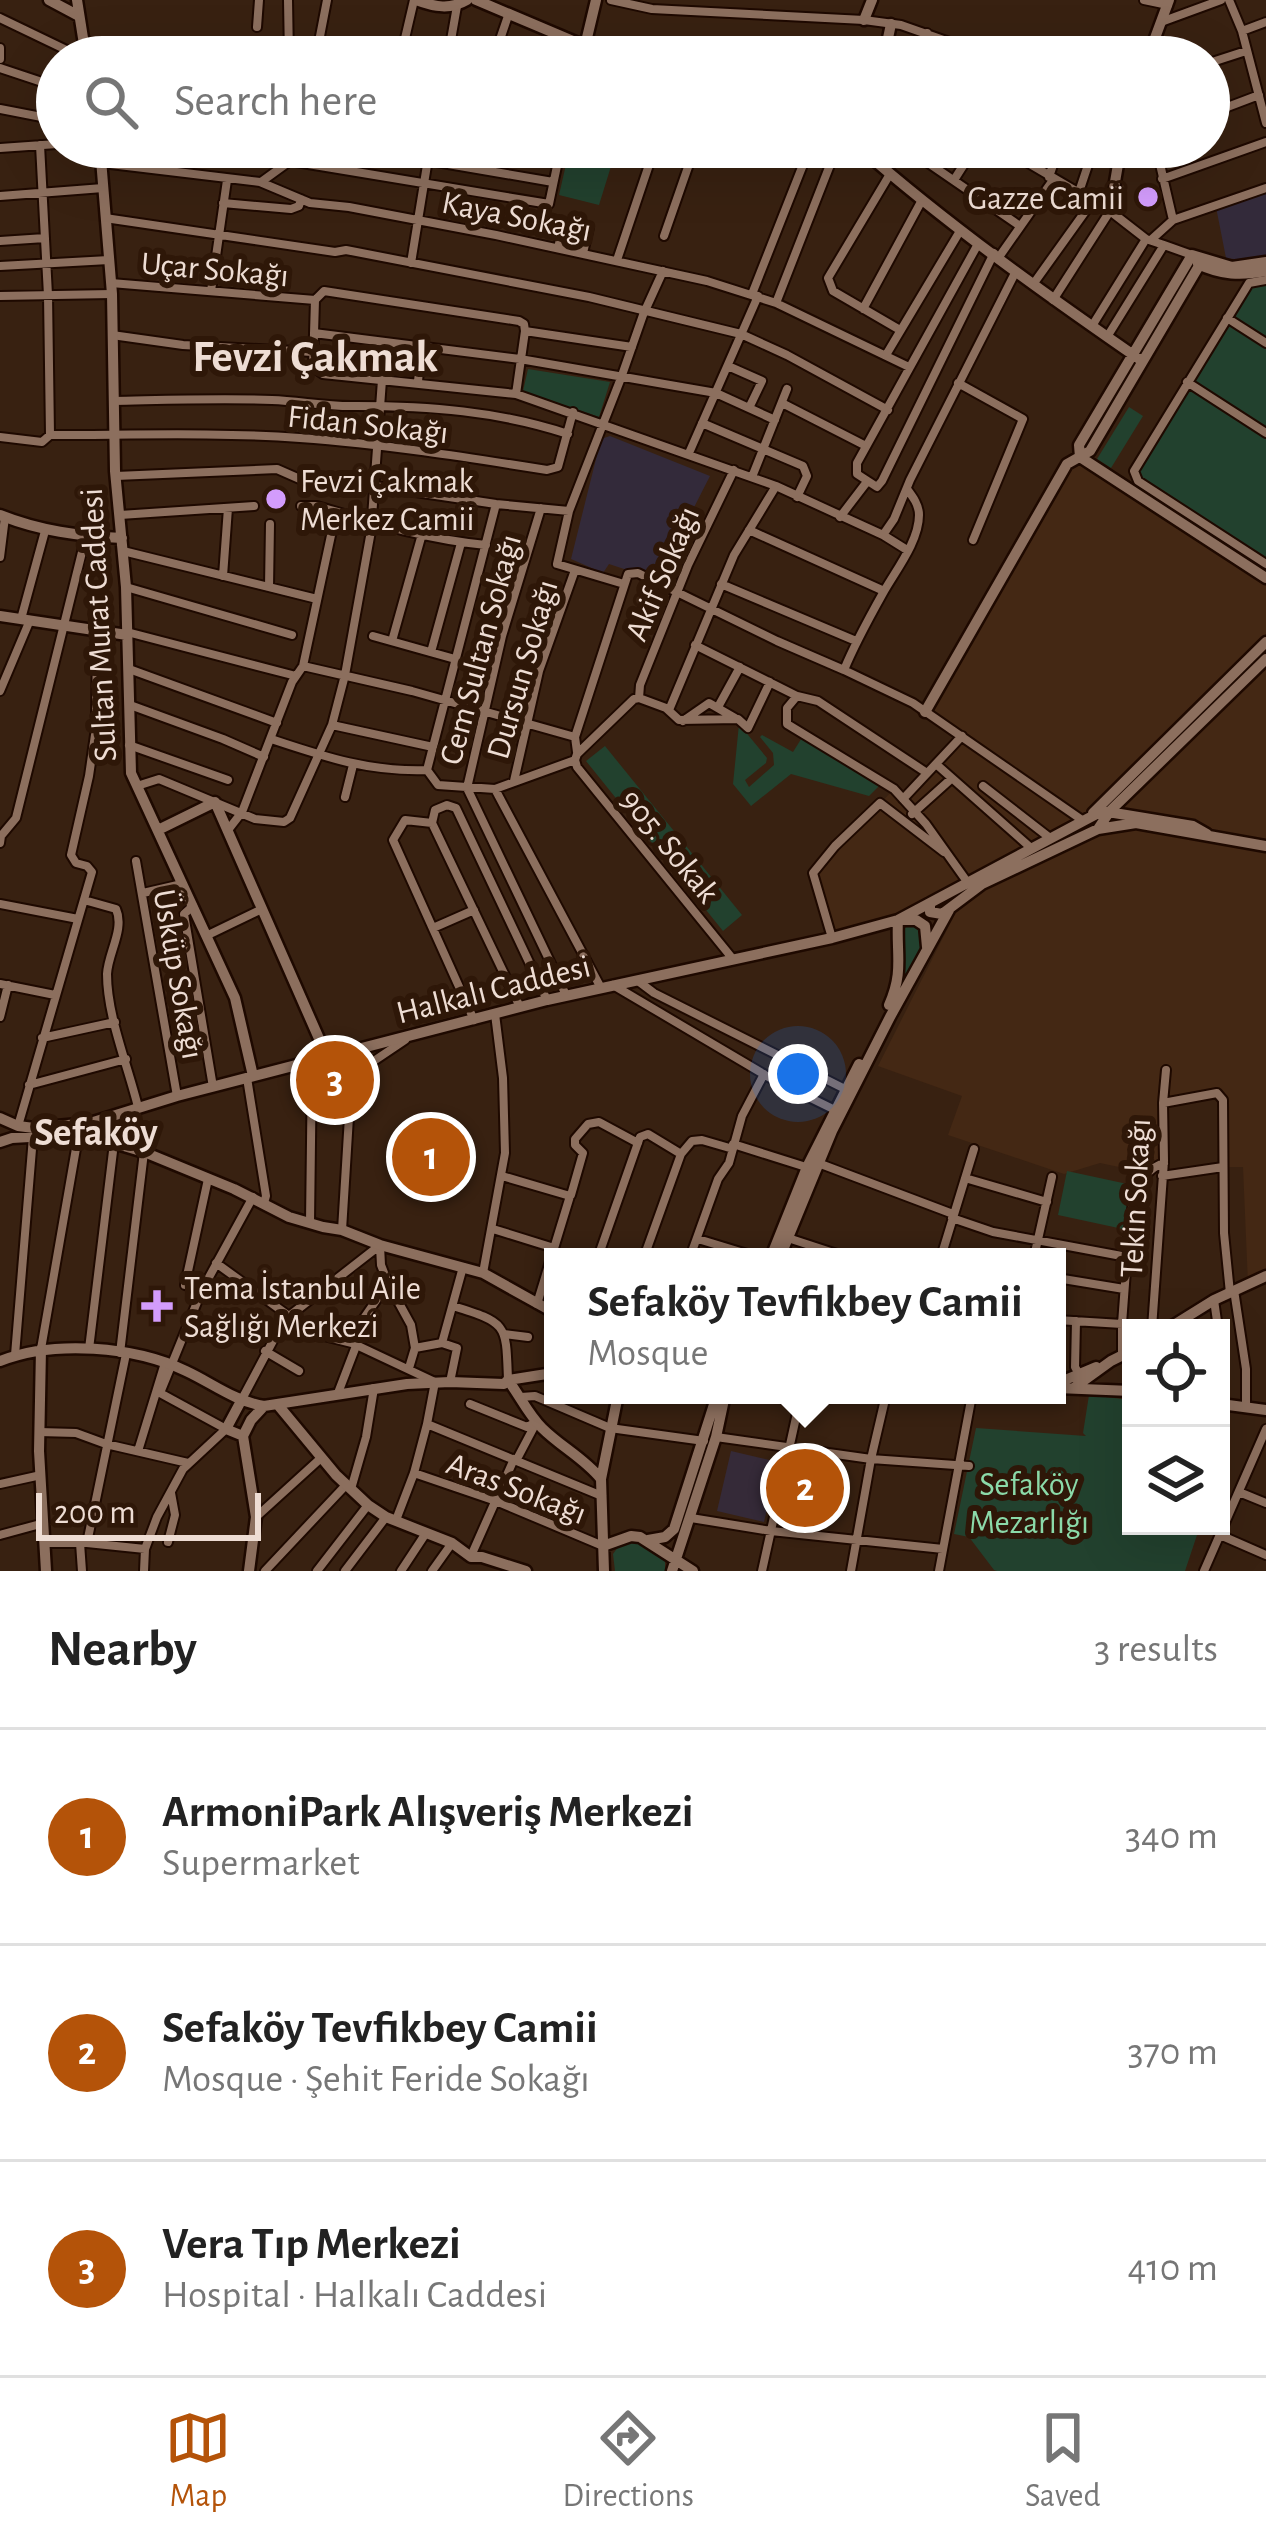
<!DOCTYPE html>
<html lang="en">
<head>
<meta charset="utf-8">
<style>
	body { margin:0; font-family:"Alegreya Sans",sans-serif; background:#f2f2f2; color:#222 }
	.controls { position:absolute; right:36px; bottom:36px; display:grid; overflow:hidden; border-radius:0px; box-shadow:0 12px 48px #0002 }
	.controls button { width:108px; height:108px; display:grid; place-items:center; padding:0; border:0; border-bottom:3px solid #e0e0e0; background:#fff; color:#222; font:60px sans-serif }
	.scale { position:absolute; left:36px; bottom:30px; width:225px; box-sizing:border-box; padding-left:12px; border:6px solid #eeddd4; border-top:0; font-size:33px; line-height:42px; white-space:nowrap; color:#eeddd4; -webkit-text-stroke:9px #2e1708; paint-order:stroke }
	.you { position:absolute; left:798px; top:1074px; width:42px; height:42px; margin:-30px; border:9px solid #fff; border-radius:50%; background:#1a73e8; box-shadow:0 0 0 18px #1a73e833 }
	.badge { display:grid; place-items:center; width:78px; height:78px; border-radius:50%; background:#b45309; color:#fff; font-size:39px; font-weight:700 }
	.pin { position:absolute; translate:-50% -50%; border:6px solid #fff; box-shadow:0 3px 12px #0006 }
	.popup { position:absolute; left:544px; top:1248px; width:522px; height:156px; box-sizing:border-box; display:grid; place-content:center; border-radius:0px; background:#fff; filter:drop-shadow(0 3px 9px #0005); font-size:39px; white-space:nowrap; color:#767676 }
	.popup b { font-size:45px; color:#222 }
	.popup::after { content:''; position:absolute; left:50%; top:100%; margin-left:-24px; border:24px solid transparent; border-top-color:#fff }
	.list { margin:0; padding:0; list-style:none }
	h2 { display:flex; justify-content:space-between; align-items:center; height:156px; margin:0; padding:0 48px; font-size:51px }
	h2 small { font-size:39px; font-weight:400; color:#767676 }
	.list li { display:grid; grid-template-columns:78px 1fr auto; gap:36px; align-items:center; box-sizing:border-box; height:216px; padding:0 48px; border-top:3px solid #e0e0e0 }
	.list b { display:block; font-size:45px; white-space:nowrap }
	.list p { margin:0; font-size:39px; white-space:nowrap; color:#767676 }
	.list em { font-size:39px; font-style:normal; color:#767676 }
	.icon { flex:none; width:66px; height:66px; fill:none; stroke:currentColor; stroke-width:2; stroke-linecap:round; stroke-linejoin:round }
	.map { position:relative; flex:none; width:1266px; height:1571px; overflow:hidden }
	.search { position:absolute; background:#fff; box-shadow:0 12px 48px #0002; left:36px; right:36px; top:36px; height:132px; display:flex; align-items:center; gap:30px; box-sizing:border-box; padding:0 42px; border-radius:66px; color:#767676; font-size:45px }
	.sheet { height:804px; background:#fff }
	nav { display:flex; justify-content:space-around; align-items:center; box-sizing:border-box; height:168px; border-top:3px solid #e0e0e0; background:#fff; font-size:33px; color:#767676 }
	nav a { display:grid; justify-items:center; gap:6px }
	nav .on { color:#b45309 }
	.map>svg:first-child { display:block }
	.commercial { fill:#352a38 }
	.built { fill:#442814 }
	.education { fill:#332a3a }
	.green { fill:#22412e }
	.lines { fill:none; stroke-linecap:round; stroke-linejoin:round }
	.street-casing { stroke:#1e0900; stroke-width:12 }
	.secondary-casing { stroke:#1e0900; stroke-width:15 }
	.street { stroke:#8c6f5e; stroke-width:8 }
	.secondary { stroke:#8c6f5e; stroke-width:10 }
	.poi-dot { fill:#d39cfc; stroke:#2e1708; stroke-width:4.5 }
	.labels { text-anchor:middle; stroke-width:12; stroke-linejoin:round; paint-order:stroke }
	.poi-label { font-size:33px; fill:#eeddd4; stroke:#2e1708; text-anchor:start }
	.street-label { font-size:33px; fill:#eeddd4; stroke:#2e1708 }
	.park-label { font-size:33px; fill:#8bdaa9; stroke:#2e1708 }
	.quarter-label { font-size:39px; font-weight:bold; fill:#eeddd4; stroke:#2e1708 }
	.district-label { font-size:45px; font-weight:bold; fill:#eeddd4; stroke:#2e1708 }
</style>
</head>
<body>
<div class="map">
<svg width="1266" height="1571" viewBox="0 0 1266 1571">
	<rect width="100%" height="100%" fill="#382111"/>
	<!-- commercial -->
	<path class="commercial" d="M731,1451L778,1462L764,1522L717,1511Z"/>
	<!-- built -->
	<path class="built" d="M1080,457L1266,583V634L1091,810L1061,830L890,919L832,935L813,873L894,789L902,798L961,737L925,712L1067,464Z
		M1266,655V1276L1248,1284L1243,1167H1223V1101L1217,1093L1163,1103L1162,1176L1100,1163L1064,1174L948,1135L962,1096L878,1066L953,918L949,910L982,884L1126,823L1130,814L1119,808Z"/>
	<!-- education -->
	<path class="education" d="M1266,191V258L1249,261L1226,258L1216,207Z
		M610,436L710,476L657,580L609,564L603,573L571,559L601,439Z"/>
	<!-- green -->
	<path class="green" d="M570,147H617L599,205L559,195Z
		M1266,284V341L1232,318L1252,286Z
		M1229,322L1266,346V430L1192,382Z
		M528,369L610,382L599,417L523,391Z
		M1190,387L1266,436V559L1139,475L1140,467Z
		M1129,407L1143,416L1111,468L1097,459Z
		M739,724L767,758L766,763L745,780L749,787L774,765L773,753L760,737L762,735L793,752L803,736L882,783L869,796L791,774L751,806L733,784Z
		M605,746L742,915L723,931L586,761Z
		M908,926H917L923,941L904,981L903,929Z
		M1067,1171L1132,1185L1123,1229L1058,1215Z
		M1089,1395L1131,1400V1526H1200L1185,1571H997L994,1570L969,1537L954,1534L976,1428L1086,1436L1083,1433Z
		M629,1543L640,1544L665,1560V1571H615L613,1554L618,1547Z"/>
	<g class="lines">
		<!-- street casing -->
		<g class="street-casing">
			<path id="street" d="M288,0L289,57
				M611,0L652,9L864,20L901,25L955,44L1011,57
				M1144,0L1168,5
				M1229,0L1242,31L1266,123
				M0,18L81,57
				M1161,22L1221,0
				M257,27L259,0
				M1242,31L1266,22
				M403,47L414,0
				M0,48V59
				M316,57L327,0
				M448,57L457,6
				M494,57L509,13
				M921,57L927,33
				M1209,63L1246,51
				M0,68L57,87
				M0,109L57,120
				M1209,114L1259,95
				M40,145L48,295L50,435
				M349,147L553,182
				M905,147L1020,226
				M1001,147L1110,211L1146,239L1164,245L1107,337
				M1156,147L1173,220
				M0,148L57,144
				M290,161L549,204L561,147
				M102,163L260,182L310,203L349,207L496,235L707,281L776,303L909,367
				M475,168L479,147
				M890,174L828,278L833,291L900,330
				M1049,177L1059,147
				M1162,179L1266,142
				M954,180L975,147
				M261,182L290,161L295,147
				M1078,195L1094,147
				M0,196L103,188
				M223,203L291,209L299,206L301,199
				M105,218L335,252L346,250L589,297L741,334L787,355L888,410
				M664,236L695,147
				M1152,239L1173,220L1266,188
				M0,241L45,238
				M978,244L857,463V474L877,487L882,481L994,253
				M1164,245L1192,255
				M558,248L564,223
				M583,253L589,227
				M999,257L1053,180
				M617,260L655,147
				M411,263L428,159
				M0,266L109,260
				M1266,280L1249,283L1134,471L1138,481L1266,564
				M111,283L315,300
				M1034,283L1092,202
				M211,291L227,180
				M752,294L810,147
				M0,296L112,294
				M1053,300L1110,211
				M776,303L837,147
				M863,309L922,200
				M1227,318L1266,343
				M1092,326L1146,239
				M525,331L632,347
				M314,333L520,359L716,393L775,420
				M112,335L183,345L313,352
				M886,355L960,231
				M728,366L762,381L749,408
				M418,382L421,346
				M1187,382L1266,433
				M958,383L1023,419L973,540
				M516,394L525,331L524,324L519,321L324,291L315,300L313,367L323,374L516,394L776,486L883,535L907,550
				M113,401C166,400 219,398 272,400C300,401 328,407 356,406C429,406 498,411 568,434
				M782,403L866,446
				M702,423L803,466L807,476L797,497
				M0,437L42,442L50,435C133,435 217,432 300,438C383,444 465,457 547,470L558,467L573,412
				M689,453L758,296
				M116,476L277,469L302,480L375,486L496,504L569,511
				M752,477L787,389
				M907,489C913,497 919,505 919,515C919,541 896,570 883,593C869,618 855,643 844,670L913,703L1082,820
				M496,504L427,770L438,785L495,789L575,760L577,754L634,699L639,698L666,708L679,720L738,719L748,728L770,682
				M301,506H317C372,522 428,540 486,545
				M541,508L502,636L467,788L566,995
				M120,515L254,506
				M840,517L866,483
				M749,530L884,591
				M883,535L894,519L910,480L1016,271
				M123,551L317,599
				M0,557L5,517
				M223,576L228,508
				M624,584L557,564L569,511L621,378L643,315L663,271
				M721,584L856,641
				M126,587L292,635
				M269,587L270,524
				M21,619L45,531
				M127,632L296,676
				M373,636L455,659
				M392,641L422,534
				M695,645L797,696
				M431,652L461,543
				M303,666L412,691L575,737
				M129,669L277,723
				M0,691L30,620
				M639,698L640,685L688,565L734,470
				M130,705L223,739L264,757
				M718,707L740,667
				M669,710L734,555L776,486
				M683,721L709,703L735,718
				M332,725L433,747
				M271,739C325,757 369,772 427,770
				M129,745L228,780
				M577,752L575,737L628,574L638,573L777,641L844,670
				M575,760L577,767L732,958
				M936,764L1031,848
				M927,773L818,701L797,696L787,708V724L894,789L926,824L968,883
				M514,781L539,671L575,570
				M137,786L159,779L255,819L284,822L290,818L332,725L345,675L371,531L382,380
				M983,786L1050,838
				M495,789L601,988
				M345,797L353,765
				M903,799L962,736
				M912,814L951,779
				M432,823L405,820L393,840L474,1020
				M228,830L242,812L292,682L303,666L336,512
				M0,843L1,836L16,818L86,536
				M136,861L177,1096
				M143,893L182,884
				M84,900L116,909C125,929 108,953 107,974C107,1016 128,1066 138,1107
				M0,904L78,919
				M193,906L184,914L213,1087
				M433,928L474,910
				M206,936L262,909
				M832,938L813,873L835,846L880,803L944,852
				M638,981L654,993L845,1089
				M0,984L55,995
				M613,985L772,1079L835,1110
				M520,1007L432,823L435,810L447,805L456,808L547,1000
				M0,1017L8,985
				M42,1038L115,1022
				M353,1075L405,1040
				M247,1078L266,1196L264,1203
				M29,1085L126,1059
				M1163,1103L1217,1093L1223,1100L1224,1233L1230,1293
				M18,1126L92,872L87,866L76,863L71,855L89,776L96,728L97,630
				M733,1144L806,1167
				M818,1163L953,1214
				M502,1176L570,1196L537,1304
				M1162,1176L1223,1167
				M965,1178L1047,1202
				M571,1195L583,1153L575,1145V1139L588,1124L599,1122L638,1143
				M952,1218L993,1232L1127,1257L1122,1324
				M310,1222L312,1062
				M493,1229L554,1248
				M342,1230L353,1052
				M788,1238L846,1257
				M698,1239L757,1257
				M380,1246L381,1265L388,1283L411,1325L415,1348L409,1368
				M598,1257L640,1137L648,1134L681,1154
				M644,1257L681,1154L692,1141L702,1140L733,1149
				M690,1257L718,1179L729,1163L742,1116L764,1074
				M941,1257L974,1149
				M1034,1257L1052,1177
				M1127,1257C1129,1227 1130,1173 1164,1163
				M216,1263L289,1316
				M483,1273L505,1153L503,1078L495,1014
				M1057,1278L1124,1289
				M202,1290L253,1197
				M1234,1290L1246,1369V1407
				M1214,1300L1218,1328
				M453,1306C508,1323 506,1324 508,1380
				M284,1320L312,1333L352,1343L435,1382L427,1424
				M1057,1320L1122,1324V1354
				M1076,1321L1075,1367L1079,1374
				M1152,1328L1164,1161L1163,1103L1166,1070
				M504,1334L528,1337
				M352,1343L362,1321L388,1283
				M442,1343L463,1267
				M442,1343L457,1348L450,1382
				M415,1348L442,1343
				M41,1349L78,1137
				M89,1349L114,1143
				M265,1351L299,1371
				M1221,1351V1407
				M120,1353L144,1152
				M15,1355L33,1137
				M338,1393L356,1346
				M521,1397L535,1396L610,1428L704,1441
				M241,1401L284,1320L379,1246
				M470,1404L527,1427L536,1422
				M39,1432L76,1433L106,1444L188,1463
				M716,1437L871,1459L969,1466
				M138,1451L165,1363
				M517,1459L536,1423
				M414,1473L496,1501L603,1546
				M0,1484L41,1475
				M351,1489L366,1437L374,1388
				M1239,1492L1266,1503
				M256,1517L321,1458
				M691,1518L771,1531L943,1549
				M396,1520L414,1473L427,1424L602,1496
				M0,1535L44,1523
				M1220,1535L1266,1555
				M168,1542L175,1515L171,1493
				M45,1543H87L145,1549
				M80,1543L82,1571
				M87,1543L126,1354
				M471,1556L514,1459
				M144,1571L145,1549L157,1517L183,1469L226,1429L160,1393L202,1290L185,1285L208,1179
				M265,1571L346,1485
				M317,1571L368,1505
				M345,1571L386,1517
				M401,1571L426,1533
				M432,1571L452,1543
				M762,1571L801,1395
				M851,1571L871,1459L886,1395
				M939,1571L972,1395
				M1204,1571L1266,1429"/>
		</g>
		<!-- secondary casing -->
		<g class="secondary-casing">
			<path id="secondary" d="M49,0L79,16
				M77,0L86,57
				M416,0C435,7 450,10 467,0
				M476,0L585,46L636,57
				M864,20L872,0
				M585,46L596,0
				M884,57L891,24
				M1148,57L1169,0
				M100,147L112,294L115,471L126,587L131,773L235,998L253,1076
				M859,147C948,225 1045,294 1142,361
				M1110,211L1121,147
				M1198,264C1221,275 1241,276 1266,271
				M1080,457L1079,445L1192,255L1232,267L1266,262
				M1080,457L1266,578
				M0,515C40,531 79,536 122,538
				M0,616L127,635
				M925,712L1067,464L1090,451L1203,259
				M1093,813L1266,642
				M1098,829L1110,811L1266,659
				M158,830L215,802L328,1059
				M930,903V912L942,914L982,884L1098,829L1136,823L1266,846
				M901,920H916L925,926L927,947
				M889,1005C904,972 896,954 898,920
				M0,1118L18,1126L34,1128L90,1123L177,1096L547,1000L832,938L898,920L1102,811L1193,826L1207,834
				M0,1142L12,1138L47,1136L97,1138L144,1152L234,1189L289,1217L323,1227L342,1230L380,1245L483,1273L553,1312
				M771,1257L807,1167L859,1064
				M780,1257L832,1131L890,1017L949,910
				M1169,1328L1214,1300L1266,1276
				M41,1349L39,1451L46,1571
				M0,1361C54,1340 134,1346 186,1371C212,1383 234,1401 264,1406L407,1384L450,1382L504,1384L508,1380L553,1373
				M508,1380C520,1396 528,1414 542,1428C561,1447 584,1458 601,1479
				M1057,1380H1065L1096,1367
				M1075,1387L1111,1361L1131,1351
				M1057,1388L1131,1391
				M241,1401L226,1429L243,1436
				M1221,1404L1266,1410
				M278,1405L336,1475L368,1505L386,1517L452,1543L471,1557H482L526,1571
				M243,1436L256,1517L249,1571
				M243,1436L251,1420L264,1406
				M648,1540L665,1537L674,1529L717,1395
				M603,1546L631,1536L640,1537L693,1571
				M604,1571L601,1479L618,1395
				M672,1571L716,1437L725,1395"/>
		</g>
		<!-- street -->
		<use href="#street" class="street"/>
		<!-- secondary -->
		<use href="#secondary" class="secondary"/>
	</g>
	<!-- markers -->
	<g class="poi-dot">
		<circle cx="1148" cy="197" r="12"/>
		<circle cx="276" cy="499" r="12"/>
		<path d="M151 1288h12v12h12v12h-12v12h-12v-12h-12v-12h12z"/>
	</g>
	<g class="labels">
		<!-- poi labels -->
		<g class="poi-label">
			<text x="1124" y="209" text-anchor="end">Gazze Camii</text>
			<text x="300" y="492">Fevzi Çakmak<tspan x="300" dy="38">Merkez Camii</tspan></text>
			<text x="184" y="1299">Tema İstanbul Aile<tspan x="184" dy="38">Sağlığı Merkezi</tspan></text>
		</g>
		<!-- street labels -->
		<g class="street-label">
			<text transform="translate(517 215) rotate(11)" y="12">Kaya Sokağı</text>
			<text transform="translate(215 268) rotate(5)" y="12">Uçar Sokağı</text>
			<text transform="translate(368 423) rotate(6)" y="12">Fidan Sokağı</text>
			<text transform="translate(661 573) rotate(-67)" y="12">Akif Sokağı</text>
			<text transform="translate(97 625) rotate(-93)" y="12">Sultan Murat Caddesi</text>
			<text transform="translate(479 649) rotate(-75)" y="12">Cem Sultan Sokağı</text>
			<text transform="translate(521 669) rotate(-74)" y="12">Dursun Sokağı</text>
			<text transform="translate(671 845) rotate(51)" y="12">905. Sokak</text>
			<text transform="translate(180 974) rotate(80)" y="12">Üsküp Sokağı</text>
			<text transform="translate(493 988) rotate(-14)" y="12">Halkalı Caddesi</text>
			<text transform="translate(1134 1198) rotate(-87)" y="12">Tekin Sokağı</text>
			<text transform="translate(517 1487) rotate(21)" y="12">Aras Sokağı</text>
		</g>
		<!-- park labels -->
		<g class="park-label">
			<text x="1029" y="1495">Sefaköy<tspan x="1029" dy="38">Mezarlığı</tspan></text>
		</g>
		<!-- quarter labels -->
		<g class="quarter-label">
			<text x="96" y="1145">Sefaköy</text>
		</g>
		<!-- district labels -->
		<g class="district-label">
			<text x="315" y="371">Fevzi Çakmak</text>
		</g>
	</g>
</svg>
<div class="controls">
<button><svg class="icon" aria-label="locate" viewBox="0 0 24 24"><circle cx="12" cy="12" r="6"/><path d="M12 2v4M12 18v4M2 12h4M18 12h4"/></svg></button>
<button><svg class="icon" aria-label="layers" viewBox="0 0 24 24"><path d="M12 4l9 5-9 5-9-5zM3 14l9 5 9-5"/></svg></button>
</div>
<div class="scale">200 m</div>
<div class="you"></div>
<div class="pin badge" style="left:431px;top:1157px">1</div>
<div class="pin badge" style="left:805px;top:1488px">2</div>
<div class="popup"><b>Sefaköy Tevfikbey Camii</b>Mosque</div>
<div class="pin badge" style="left:335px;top:1080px">3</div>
<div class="search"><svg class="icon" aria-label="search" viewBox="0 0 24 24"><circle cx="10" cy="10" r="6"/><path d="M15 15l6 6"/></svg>Search here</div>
</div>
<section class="sheet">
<h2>Nearby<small>3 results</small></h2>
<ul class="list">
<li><span class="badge">1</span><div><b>ArmoniPark Alışveriş Merkezi</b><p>Supermarket</p></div><em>340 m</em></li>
<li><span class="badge">2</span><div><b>Sefaköy Tevfikbey Camii</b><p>Mosque · Şehit Feride Sokağı</p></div><em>370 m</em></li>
<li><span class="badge">3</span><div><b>Vera Tıp Merkezi</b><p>Hospital · Halkalı Caddesi</p></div><em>410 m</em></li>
</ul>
</section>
<nav>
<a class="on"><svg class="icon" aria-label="map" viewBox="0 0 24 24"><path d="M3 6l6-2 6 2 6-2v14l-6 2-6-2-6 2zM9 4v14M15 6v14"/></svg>Map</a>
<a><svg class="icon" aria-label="directions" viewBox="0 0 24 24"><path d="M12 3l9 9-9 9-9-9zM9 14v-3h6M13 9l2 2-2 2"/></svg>Directions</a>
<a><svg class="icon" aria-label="saved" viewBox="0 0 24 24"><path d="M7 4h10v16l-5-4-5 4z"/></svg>Saved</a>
</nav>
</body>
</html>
